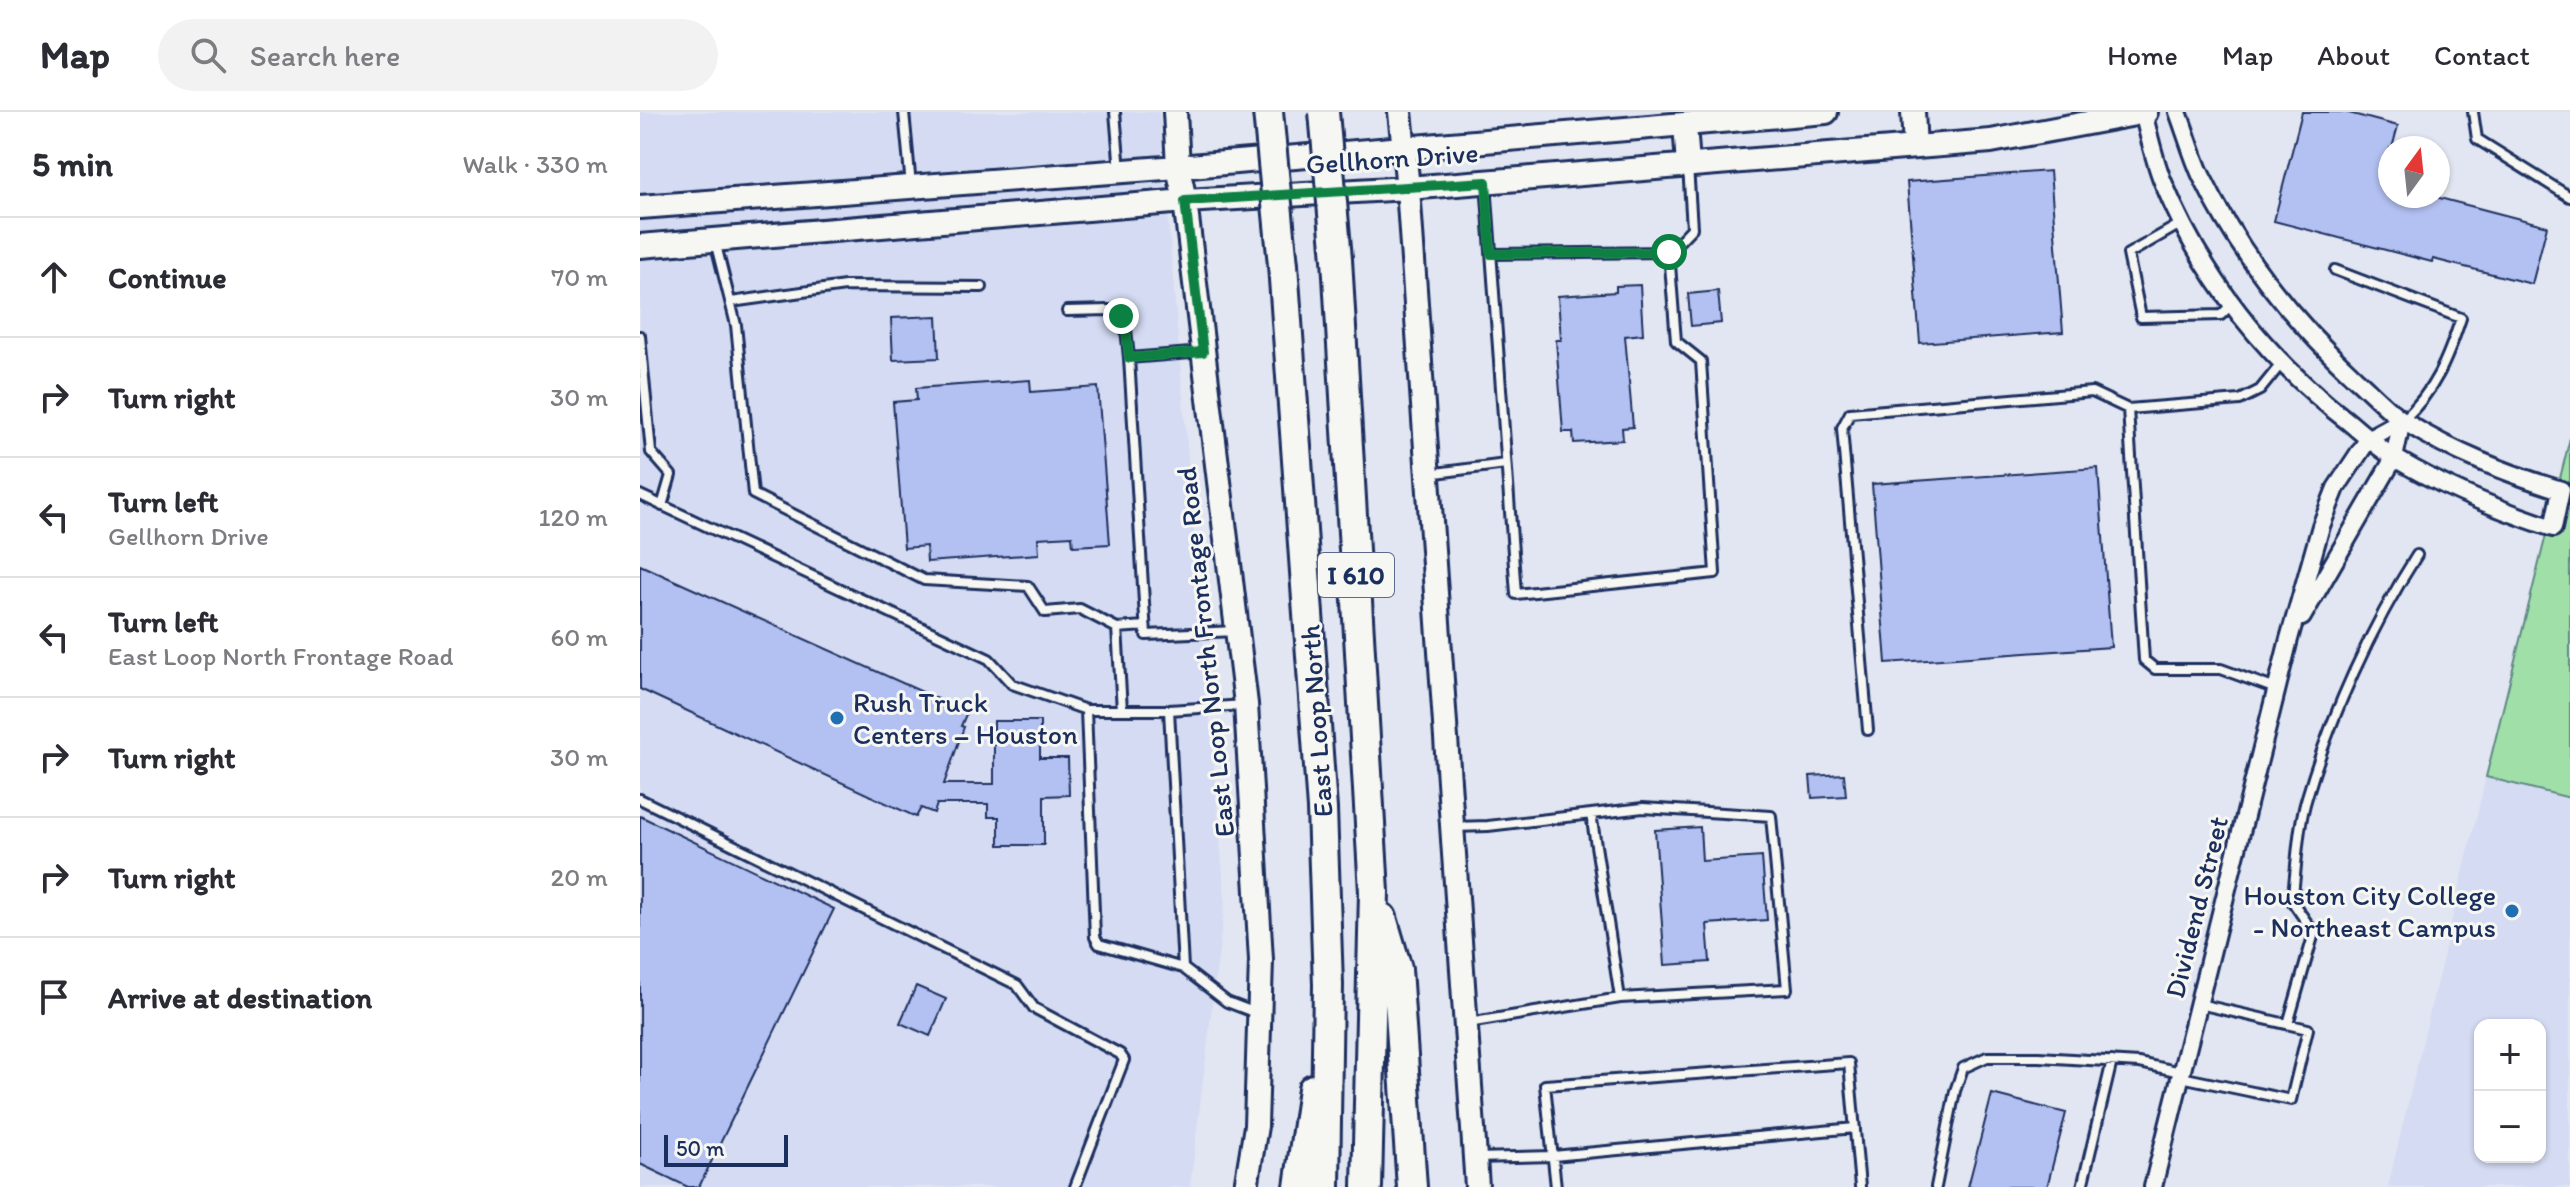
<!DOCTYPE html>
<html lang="en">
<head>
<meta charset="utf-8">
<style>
	body { margin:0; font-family:Itim,sans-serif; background:#f2f2f3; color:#2b2b33 }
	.controls { position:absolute; right:24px; bottom:24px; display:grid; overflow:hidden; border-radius:16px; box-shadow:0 2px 6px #0004 }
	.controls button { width:72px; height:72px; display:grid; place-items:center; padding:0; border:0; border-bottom:2px solid #e1e1e2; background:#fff; color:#2b2b33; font:40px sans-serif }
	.compass { position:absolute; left:1738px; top:24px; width:72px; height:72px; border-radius:50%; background:#fff; box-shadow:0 2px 6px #0004; rotate:15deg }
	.scale { position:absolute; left:24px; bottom:20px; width:124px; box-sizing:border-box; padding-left:8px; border:4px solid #1b2f5e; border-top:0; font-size:22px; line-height:28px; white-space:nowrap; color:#1b2f5e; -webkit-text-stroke:6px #f6f6f2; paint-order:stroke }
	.stop { position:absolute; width:24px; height:24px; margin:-18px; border:6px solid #0b8043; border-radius:50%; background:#fff }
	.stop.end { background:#0b8043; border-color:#fff; box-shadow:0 2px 8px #0008 }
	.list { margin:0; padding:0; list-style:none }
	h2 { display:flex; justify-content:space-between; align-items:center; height:104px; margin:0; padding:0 32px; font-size:34px }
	h2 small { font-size:26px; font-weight:400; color:#7c7c81 }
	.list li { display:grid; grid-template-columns:52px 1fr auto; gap:24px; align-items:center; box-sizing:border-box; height:120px; padding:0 32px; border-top:2px solid #e1e1e2 }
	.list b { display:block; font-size:30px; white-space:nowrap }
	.list p { margin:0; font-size:26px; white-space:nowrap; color:#7c7c81 }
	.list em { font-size:26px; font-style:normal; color:#7c7c81 }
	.icon { flex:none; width:44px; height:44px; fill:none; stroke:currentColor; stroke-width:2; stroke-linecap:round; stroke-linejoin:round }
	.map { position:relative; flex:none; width:1930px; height:1075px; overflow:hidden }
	header { display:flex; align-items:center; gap:48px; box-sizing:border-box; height:112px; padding:0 40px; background:#fff; border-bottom:2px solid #e1e1e2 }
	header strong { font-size:38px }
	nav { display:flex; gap:44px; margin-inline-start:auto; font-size:28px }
	.search { width:560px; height:72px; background:#f2f2f3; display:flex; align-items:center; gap:20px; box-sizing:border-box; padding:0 28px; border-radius:44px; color:#7c7c81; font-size:30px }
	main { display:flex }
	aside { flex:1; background:#fff }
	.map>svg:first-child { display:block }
	.built { fill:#d4dbf2; fill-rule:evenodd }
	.green { fill:#a0e0a8; stroke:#5e8883; stroke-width:2 }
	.building { fill:#b3c1f2; stroke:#1b2f5e; stroke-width:2 }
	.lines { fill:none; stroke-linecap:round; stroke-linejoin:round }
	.lane-casing { stroke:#1b2f5e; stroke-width:14 }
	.street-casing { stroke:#1b2f5e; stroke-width:22 }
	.secondary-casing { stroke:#1b2f5e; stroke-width:28 }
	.highway-casing { stroke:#1b2f5e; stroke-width:34 }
	.lane { stroke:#f6f6f2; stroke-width:8 }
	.street { stroke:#f6f6f2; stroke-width:16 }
	.secondary { stroke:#f6f6f2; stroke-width:22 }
	.highway { stroke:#f6f6f2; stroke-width:28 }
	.highway-bridge-casing { stroke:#1b2f5e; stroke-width:34; stroke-linecap:butt }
	.highway-bridge { stroke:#f6f6f2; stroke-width:28 }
	.route { stroke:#0b8043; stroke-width:10 }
	.poi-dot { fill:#1f6fb2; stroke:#f6f6f2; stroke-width:3 }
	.labels { text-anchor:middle; stroke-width:6; stroke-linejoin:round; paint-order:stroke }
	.shield { fill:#f6f6f2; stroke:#5d6b8a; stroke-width:2 }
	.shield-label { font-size:26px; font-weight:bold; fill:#1b2f5e }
	.street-label { font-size:28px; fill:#1b2f5e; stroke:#f6f6f2 }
	.poi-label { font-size:28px; fill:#1b2f5e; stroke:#f6f6f2; text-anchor:start }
</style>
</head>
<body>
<header>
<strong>Map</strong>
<div class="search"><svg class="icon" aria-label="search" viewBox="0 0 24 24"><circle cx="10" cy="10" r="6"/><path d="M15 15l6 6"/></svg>Search here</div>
<nav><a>Home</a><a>Map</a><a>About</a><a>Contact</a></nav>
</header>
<main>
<aside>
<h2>5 min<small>Walk · 330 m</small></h2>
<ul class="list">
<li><svg class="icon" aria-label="ahead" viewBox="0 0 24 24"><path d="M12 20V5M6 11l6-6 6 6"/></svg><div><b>Continue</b></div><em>70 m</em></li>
<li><svg class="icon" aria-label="right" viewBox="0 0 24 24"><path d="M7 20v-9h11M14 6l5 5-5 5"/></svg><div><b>Turn right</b></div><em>30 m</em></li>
<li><svg class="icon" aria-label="left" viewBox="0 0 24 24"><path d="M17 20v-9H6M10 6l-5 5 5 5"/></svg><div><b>Turn left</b><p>Gellhorn Drive</p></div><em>120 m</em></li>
<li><svg class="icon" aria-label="left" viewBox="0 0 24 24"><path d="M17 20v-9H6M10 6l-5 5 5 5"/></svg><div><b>Turn left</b><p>East Loop North Frontage Road</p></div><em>60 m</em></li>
<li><svg class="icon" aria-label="right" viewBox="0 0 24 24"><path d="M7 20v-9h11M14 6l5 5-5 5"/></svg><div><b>Turn right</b></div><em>30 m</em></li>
<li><svg class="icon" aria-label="right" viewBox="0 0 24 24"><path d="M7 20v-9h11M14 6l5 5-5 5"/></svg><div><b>Turn right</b></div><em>20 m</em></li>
<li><svg class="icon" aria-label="arrive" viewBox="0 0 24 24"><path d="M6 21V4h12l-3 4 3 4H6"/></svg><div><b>Arrive at destination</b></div></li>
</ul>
</aside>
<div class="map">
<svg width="1930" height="1075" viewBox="0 0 1930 1075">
	<rect width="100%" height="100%" fill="#e2e6f2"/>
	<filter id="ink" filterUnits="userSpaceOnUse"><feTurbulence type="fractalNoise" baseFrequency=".0125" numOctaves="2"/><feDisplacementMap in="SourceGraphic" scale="16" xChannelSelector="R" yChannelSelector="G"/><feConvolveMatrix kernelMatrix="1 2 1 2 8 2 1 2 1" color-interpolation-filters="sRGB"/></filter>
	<g filter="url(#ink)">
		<!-- built -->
		<path class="built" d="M0,0H519L585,788L550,1075H0Z
			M1846,665L1930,686V1075H1748ZM1840,913H1900V1045H1840Z"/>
		<!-- green -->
		<path class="green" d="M1930,326V686L1846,665Z"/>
		<!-- building -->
		<path class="building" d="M1662,0H1705L1758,14L1752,36H1750L1743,71L1750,73V84H1792L1907,114L1892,172L1793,147L1792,150L1634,109Z
			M1410,59L1423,220L1280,231L1267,70Z
			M1000,173L1003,222L985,224L993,315L982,316L983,328L934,331L933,320H923L916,228H921L918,184L976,180V174Z
			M1078,179L1081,211L1051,214L1048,182Z
			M297,204L299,246L253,248L251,206Z
			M390,268L391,280L458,275L470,432L433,434L432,424L398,426L399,442L287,450L286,434L264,436L253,290L277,288L276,276Z
			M1458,356L1471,535L1246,551L1232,372Z
			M0,453L327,600L321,614L324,615L304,672H354V609H400V646H428L429,683L404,684V733H359V705H348V692H297L294,701L281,696L276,705L0,577Z
			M1204,662L1206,684L1172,686L1170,664Z
			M0,704L194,797L59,1075H48L0,1052Z
			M1060,715L1062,749L1122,745L1127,808L1067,812L1070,850L1025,853L1015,718Z
			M276,874L306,887L290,924L260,911Z
			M1352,982L1426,1001L1407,1075H1328Z"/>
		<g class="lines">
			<!-- lane casing -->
			<g class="lane-casing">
				<path id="lane" d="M264,0L271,74
					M475,0L480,59
					M1833,0L1837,27L1930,85
					M846,71L876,482L1075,461L1061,249L1036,229L1029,140L1052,116L1048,54
					M1542,111L1488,142L1501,205L1581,203L1591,193
					M75,129L96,213L113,382L284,468L388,474L405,500L440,497L477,516
					M851,142L1029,140
					M1695,158L1821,206C1808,246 1795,279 1763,308
					M91,190L205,174L342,175
					M427,199L469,198L481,204L486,217L489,246
					M0,224L11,340L31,363L22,394
					M563,240L489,246L506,523L596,519
					M788,362L866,352
					M0,383L349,547L372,572L446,598H529L605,593
					M1636,577L1581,557H1515L1504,548L1488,297L1600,288L1620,278L1641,252
					M446,598L455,825L459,832L543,856
					M482,598L477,516L505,514
					M529,598L543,856L587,890L616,901
					M1228,618L1202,316L1210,301L1452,280L1488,297
					M0,687L377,873L394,896L480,942L484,948L435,1075
					M951,702L980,886
					M813,715L848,714L1003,696L1131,704L1147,877L980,886L828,911
					M1648,912L1674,821L1652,789C1657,756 1657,717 1667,685C1691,603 1731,515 1777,443
					M1541,965L1651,988L1668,917L1559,892
					M835,1046L913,1044L1215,1016
					M916,1075L905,973L1209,951L1220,1075
					M1296,1075L1315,979L1323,956L1347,945H1399L1499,951L1541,960
					M1442,1075L1472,949"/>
			</g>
			<!-- street casing -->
			<g class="street-casing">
				<path id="street" d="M1503,0C1509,23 1514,48 1523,70C1563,167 1627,247 1710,311C1725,324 1741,338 1758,348C1807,377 1859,398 1913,416L1921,378C1866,361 1814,341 1765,310C1747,298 1731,280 1715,266C1652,208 1598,140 1561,63C1552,43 1546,21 1538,0
					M1662,505L1754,346L1762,308
					M1513,1075L1649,527L1681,414L1696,376L1729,326L1762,308"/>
			</g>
			<!-- secondary casing -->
			<g class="secondary-casing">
				<path id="secondary" d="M535,0L538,55L545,89L606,592L621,848L616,1014L606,1075
					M760,0L768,76L837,1075
					M1273,0L1275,35
					M1045,12L1048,53
					M0,95L538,55L1186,0
					M0,134L545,89L768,76L1351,29L1506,0"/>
			</g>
			<!-- highway casing -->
			<g class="highway-casing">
				<path id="highway" d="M697,147L734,780L727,1075
					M643,153L682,697L688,873L685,1075
					M742,806L757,857L772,1075
					M659,1075L673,977"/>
			</g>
			<!-- lane -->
			<use href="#lane" class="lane"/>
			<!-- street -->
			<use href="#street" class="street"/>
			<!-- secondary -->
			<use href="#secondary" class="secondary"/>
			<!-- highway -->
			<use href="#highway" class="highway"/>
			<!-- highway-bridge casing -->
			<g class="highway-bridge-casing">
				<path id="highway-bridge" d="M628,0L643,153
					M684,0L697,147"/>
			</g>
			<!-- highway-bridge -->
			<use href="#highway-bridge" class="highway-bridge"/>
		</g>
	</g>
	<g class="lines" filter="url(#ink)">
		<!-- route -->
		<path class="route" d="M481,204L486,217L489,246L563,240L545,89L846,70L851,142L1029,140"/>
	</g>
	<!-- markers -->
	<g class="poi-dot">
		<circle cx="197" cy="606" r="8"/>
		<circle cx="1872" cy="799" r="8"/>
	</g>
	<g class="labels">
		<!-- shield labels -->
		<rect class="shield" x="678" y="441" width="76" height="44" rx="6"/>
		<g class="shield-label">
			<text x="716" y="472">I 610</text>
		</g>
		<!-- street labels -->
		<g class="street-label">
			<text transform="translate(752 46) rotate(-4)" y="10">Gellhorn Drive</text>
			<text transform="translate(565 540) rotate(-96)" y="10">East Loop North Frontage Road</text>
			<text transform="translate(676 609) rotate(-94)" y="10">East Loop North</text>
			<text transform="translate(1556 795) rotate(-76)" y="10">Dividend Street</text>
		</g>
		<!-- poi labels -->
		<g class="poi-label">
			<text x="213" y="600">Rush Truck<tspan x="213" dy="32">Centers – Houston</tspan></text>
			<text x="1856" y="793" text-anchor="end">Houston City College<tspan x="1856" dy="32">- Northeast Campus</tspan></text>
		</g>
	</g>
</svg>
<div class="controls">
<button>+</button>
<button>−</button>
</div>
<svg class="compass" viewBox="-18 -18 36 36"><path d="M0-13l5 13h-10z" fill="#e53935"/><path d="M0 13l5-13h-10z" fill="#7c7c81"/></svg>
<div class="scale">50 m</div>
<div class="stop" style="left:1029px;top:140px"></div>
<div class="stop end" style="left:481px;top:204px"></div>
</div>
</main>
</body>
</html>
